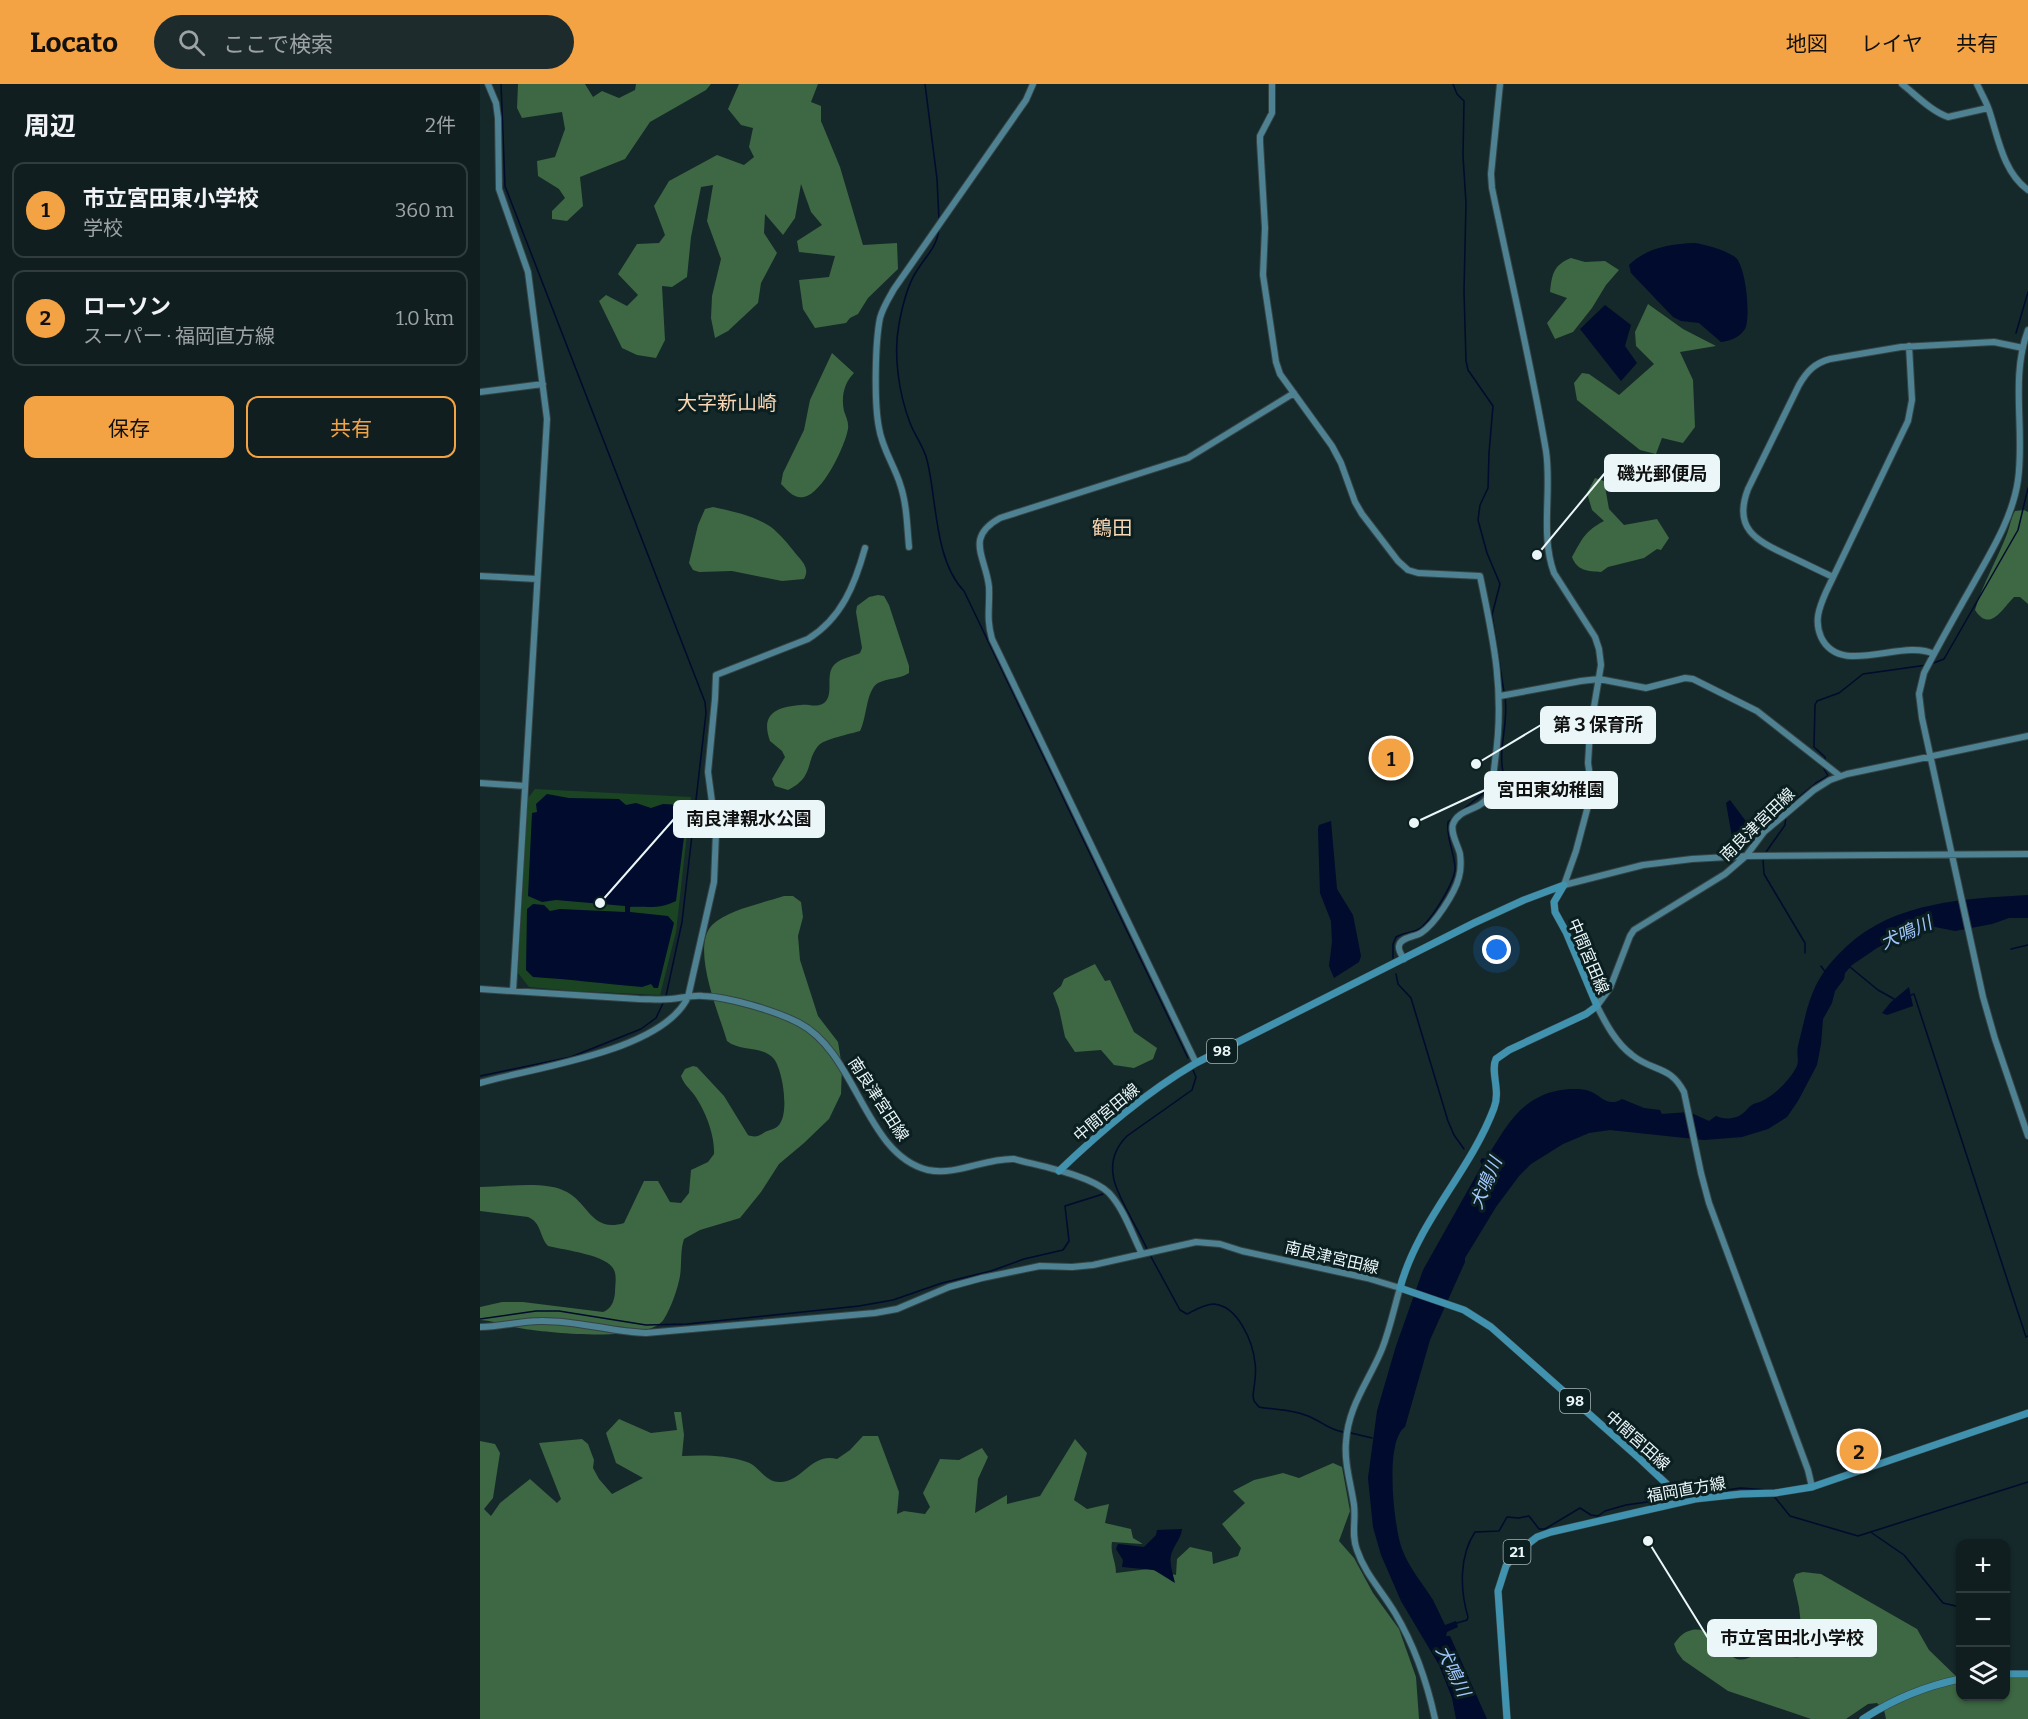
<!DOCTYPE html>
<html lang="ja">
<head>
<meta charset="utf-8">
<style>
	body { margin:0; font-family:Bitter,"Noto Sans JP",serif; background:#1e2b2d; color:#f1f3f6 }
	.controls { position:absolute; right:18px; bottom:18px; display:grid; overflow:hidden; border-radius:12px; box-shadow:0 2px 4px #0004 }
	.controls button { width:54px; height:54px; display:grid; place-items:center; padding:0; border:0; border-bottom:2px solid #303c3e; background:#101e20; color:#f1f3f6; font:30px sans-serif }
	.you { position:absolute; left:1017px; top:866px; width:21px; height:21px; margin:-15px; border:4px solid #fff; border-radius:50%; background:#1a73e8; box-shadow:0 0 0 9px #1a73e833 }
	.badge { display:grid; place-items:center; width:39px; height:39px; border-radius:50%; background:#f4a344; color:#111; font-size:20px; font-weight:700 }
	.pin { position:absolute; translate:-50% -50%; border:3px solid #fff; box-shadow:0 2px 6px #0006 }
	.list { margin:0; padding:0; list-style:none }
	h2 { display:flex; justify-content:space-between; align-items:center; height:78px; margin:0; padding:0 24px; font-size:26px }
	h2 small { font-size:20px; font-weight:400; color:#9ca2a5 }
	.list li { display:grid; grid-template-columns:39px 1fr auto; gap:18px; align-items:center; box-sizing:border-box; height:96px; margin:0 12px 12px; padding:0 12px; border:2px solid #303c3e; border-radius:12px }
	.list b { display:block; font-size:22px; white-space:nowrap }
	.list p { margin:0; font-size:20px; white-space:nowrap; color:#9ca2a5 }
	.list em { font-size:20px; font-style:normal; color:#9ca2a5 }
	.actions { display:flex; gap:12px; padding:18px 24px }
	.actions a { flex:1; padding:14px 0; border:2px solid #f4a344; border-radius:12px; text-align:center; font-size:21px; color:#f4a344 }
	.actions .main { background:#f4a344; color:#111 }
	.icon { flex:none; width:33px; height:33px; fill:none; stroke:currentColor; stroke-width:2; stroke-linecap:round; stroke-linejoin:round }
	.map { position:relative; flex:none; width:1548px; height:1635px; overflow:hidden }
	header { display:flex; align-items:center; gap:36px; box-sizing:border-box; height:84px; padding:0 30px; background:#f4a344; color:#111 }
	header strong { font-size:28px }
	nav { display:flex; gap:33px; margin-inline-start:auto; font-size:21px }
	.search { width:420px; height:54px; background:#1e2b2d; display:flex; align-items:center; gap:15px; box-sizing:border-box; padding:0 21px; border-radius:33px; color:#9ca2a5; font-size:22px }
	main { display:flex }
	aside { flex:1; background:#101e20 }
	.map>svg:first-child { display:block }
	.green { fill:#1b4423 }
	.forest { fill:#3d6843 }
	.water { fill:#000b2d }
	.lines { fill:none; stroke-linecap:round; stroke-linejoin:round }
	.stream { stroke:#000b2d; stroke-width:1.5 }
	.secondary-casing { stroke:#344344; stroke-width:8 }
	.primary-casing { stroke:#344344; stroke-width:8 }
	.secondary { stroke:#4e8191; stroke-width:6 }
	.primary { stroke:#4192af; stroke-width:7 }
	.labels { text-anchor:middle; stroke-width:6; stroke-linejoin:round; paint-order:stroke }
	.shield { fill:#0b1e20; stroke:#a7b5b6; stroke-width:1.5 }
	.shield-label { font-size:15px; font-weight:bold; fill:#eaf6f7 }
	.street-label { font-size:16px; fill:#eaf6f7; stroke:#0b1e20 }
	.water-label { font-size:18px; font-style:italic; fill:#a1c7fc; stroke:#0b1e20 }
	.quarter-label { font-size:20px; fill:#fad7b4; stroke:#0b1e20 }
	.leader { fill:none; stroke:#eaf6f7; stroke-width:2 }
	.callout-dot { fill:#eaf6f7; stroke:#0b1e20; stroke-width:2 }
	.callout { fill:#eaf6f7; stroke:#eaf6f7; stroke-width:2 }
	.callout-label { font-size:18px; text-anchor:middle; font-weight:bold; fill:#111 }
</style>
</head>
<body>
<header>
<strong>Locato</strong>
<div class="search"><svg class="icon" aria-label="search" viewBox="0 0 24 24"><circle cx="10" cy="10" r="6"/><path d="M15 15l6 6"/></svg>ここで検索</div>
<nav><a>地図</a><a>レイヤ</a><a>共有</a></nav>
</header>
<main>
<aside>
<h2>周辺<small>2件</small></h2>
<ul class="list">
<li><span class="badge">1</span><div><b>市立宮田東小学校</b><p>学校</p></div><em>360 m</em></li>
<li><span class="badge">2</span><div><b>ローソン</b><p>スーパー · 福岡直方線</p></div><em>1.0 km</em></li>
</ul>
<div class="actions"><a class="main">保存</a><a>共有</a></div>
</aside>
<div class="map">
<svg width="1548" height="1635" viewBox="0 0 1548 1635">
	<rect width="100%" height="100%" fill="#15282a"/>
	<!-- green -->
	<path class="green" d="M55,705L211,713L196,848L180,911L94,907L49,903L38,889L48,714Z"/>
	<!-- forest -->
	<path class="forest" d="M38,0H105L113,13L122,7L139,14L155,6L156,0H231L226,6L170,38L145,75L100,93L103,122L87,137L72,135V127L85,114L79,105L58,92L57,77L75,73L85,45L82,28L42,34L37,24Z
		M259,0H338L331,18L341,22V37L360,83L383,161L417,159L418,185L388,214L378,230L370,234L366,239L335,244L323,225L319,196L349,193L355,172L319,168L317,157L342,141L331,128L321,100L315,134L303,151L285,130L284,149L297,169L281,199L278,219L248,247L235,254L231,234L232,212L241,175L227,137L233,101L221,103L211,153L207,193L192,203L182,202L185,256L176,274L157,271L142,264L119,217L126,211L147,222L158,211L138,190L157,160L179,159L185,151L174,122L189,97L237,71L264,81L274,73L269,63L273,44L261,41L248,25Z
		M1091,174L1105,178L1125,177L1139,186L1126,201L1112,224L1093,248L1075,255L1067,239L1087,214L1070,208C1072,191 1073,181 1091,174Z
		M1168,220L1203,245L1236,262L1200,268L1213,296L1215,343L1203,359L1182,354L1176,370L1160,366L1097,316L1094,299L1102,289L1109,290L1139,311L1174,280L1156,262L1155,248Z
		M352,269L374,289C364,299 361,313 364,327C366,333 369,338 368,345C365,362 343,409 324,413C314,415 308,407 301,400L303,389L324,346L330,316Z
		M1115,394L1124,397L1129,425L1144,441L1177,435L1189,454L1181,466L1177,465L1164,474L1128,483L1121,488C1108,487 1097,487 1092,473C1102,455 1105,447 1124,437L1112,426L1107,409Z
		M233,423C252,427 275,432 291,443C300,450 309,461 316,470C323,478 330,485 324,495L302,497L252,487L219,488L213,486L209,479L218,441L225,425Z
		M1544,426L1548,428V520L1540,513H1534C1522,525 1510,549 1495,526C1503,499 1517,476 1527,450C1530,442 1531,434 1535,427Z
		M398,511L404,512L409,521L429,582V589C420,595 407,594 398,599C386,606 387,634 380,647C370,650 345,655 339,661C325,676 335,693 308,706L295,702L292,695L305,673L302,667L290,657C280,629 297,623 321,621C328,620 337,624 344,619C355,610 344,590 355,580C360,575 373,572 380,569L382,564L376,528L377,522L389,513Z
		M304,812H313L321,818L323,833L318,852L320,876L338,932L358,958L362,983L361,1010L349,1035L324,1059L299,1080L281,1108L260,1134L220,1146L204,1155C200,1167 202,1179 200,1192C198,1204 191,1224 184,1235C170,1259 71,1249 45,1245C30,1243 15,1237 0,1236V1223L22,1218H43L123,1228C131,1225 134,1218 135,1209C135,1202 137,1192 134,1186C128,1171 84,1166 68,1162C59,1152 62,1139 48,1133L0,1127V1103C24,1103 66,1096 87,1108C108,1119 112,1149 144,1139L164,1097H178L190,1118L201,1119L209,1109L211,1086L228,1078L234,1070C235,1050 224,1023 212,1008C207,1002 204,1000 201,992L205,985L213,982L217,983L244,1012L268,1051C275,1054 279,1052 285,1048C289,1046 295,1045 298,1042C310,1031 303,987 294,975C282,961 260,968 247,957C240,932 210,864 232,841C247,826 283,819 304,812Z
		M615,880L625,897L630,896L654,948L677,964L673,975L654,984L634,981L621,966L595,968L585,953L579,925L573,909L581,902L584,895Z
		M194,1328H201L204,1351L202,1372C224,1371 246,1371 267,1378C279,1382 285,1398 299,1398C322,1399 331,1368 357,1375L370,1366L383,1352H398L419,1408L417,1430L424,1427L445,1430L450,1423L443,1409L460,1375L479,1376L502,1364L508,1373L498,1395L495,1429L527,1411V1420L560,1412L595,1355L607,1369L594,1416L607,1425L629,1420L625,1439L651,1445L653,1454L663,1460L632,1458C630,1470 636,1477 636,1489L668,1485L696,1491L697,1475L710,1463L732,1468L733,1480L758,1472L761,1464L742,1440L765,1419L753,1407L774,1396L803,1389L819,1394L853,1379L862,1383L870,1427L859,1457L874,1474L893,1509L919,1545L936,1593L939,1635H0V1357L15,1360L20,1369L13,1414L4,1425L11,1432L20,1419L50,1395L77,1419L81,1415L59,1359L102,1355L108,1360L114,1376L113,1384L119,1395L132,1410L163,1394L136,1379L126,1349L139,1335L171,1349L197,1346Z
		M1323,1488L1341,1490L1437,1545L1449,1566L1480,1596V1612H1526V1586L1535,1590L1548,1592V1635H1406L1404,1626L1397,1619L1388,1620L1366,1635H1331L1248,1607L1203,1576L1197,1568L1194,1560C1199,1553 1203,1548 1212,1546C1234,1542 1240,1569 1257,1575C1268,1578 1273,1569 1283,1568C1296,1566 1307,1575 1320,1573L1324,1568L1319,1523L1313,1496L1316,1490Z"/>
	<!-- water -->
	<path class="water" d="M1215,159C1227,161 1245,166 1255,173C1266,181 1271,234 1265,245C1259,254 1250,257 1241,258L1219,239L1201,237L1193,233L1151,189L1149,181C1168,163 1191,160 1215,159Z
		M1125,221L1151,241L1145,262L1157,279L1141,297L1100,245Z
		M67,710L89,714L139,715L146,721L156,719L171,724L183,720L201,721L202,726L207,729L196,817C176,826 171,822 150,823V828L188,832L194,839L178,904H174L171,900L162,903C125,900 90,895 53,893L46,886L47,825L53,820L64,821L70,827L80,825L145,828V822L76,816L62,818L48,812L52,729L57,728L56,720Z
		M1250,716L1277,752L1265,758L1262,754L1259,756L1261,760L1254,764L1246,719Z
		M851,737L857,805L873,831L881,872L879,878L854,894L849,882L852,858L851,837L840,809L838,745L839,741Z
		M1548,811V834H1529L1512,840L1475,847L1455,843L1449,844L1424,850L1397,864L1372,881L1365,889L1364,895L1355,907L1352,919L1343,935L1341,960L1337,981L1318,1017L1307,1033L1288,1045L1262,1053L1224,1056L1130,1046L1109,1049L1083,1060L1051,1080L1039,1092L1016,1123L985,1174V1178L950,1256L925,1343C904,1357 914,1444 922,1465C929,1484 943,1500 953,1516C957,1524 961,1533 965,1541L976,1537L978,1543L967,1548L966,1552H970L1007,1635H976L972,1614L959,1581L921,1517L901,1471L893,1443L888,1394L897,1327L916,1262L943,1186L1002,1081L1000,1077L1002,1074L1006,1075C1026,1043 1040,1013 1081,1006C1089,1005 1101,1004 1109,1007C1121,1011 1127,1024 1142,1015L1164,1024L1180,1026L1182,1030L1209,1028L1229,1037L1236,1032C1243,1036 1256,1035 1262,1030C1266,1028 1268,1023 1272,1021C1274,1019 1278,1019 1280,1018C1295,1011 1308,998 1316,984C1320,977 1316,970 1318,962C1329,918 1331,895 1367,862C1416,817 1485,815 1548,811Z
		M1429,903L1433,922L1407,931L1402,929L1411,918Z
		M702,1445C701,1454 695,1460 692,1468C688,1478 693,1489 695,1499L674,1486L642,1483L643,1476L636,1465L638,1460L664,1463L676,1451L677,1446Z"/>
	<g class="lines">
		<!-- stream -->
		<path class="stream" d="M21,0L25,102L225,618L226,629L202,838L186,912
			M445,0L457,95L459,136
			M973,0L977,10L984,17L983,72L986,119L984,207L986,277L988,286L1013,322L1009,369L1008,404L1000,421L998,436L1007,469L1020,500L1012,531L1024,608
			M459,144C458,162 445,173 436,188C427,202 422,224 419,240C413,271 419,310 430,339C435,352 444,363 447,376C457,415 454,476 484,507L708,974
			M1536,249L1548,208
			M1451,580L1464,575L1538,446L1548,404
			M1345,677V673L1334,663L1335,621L1337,617L1359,609L1383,590L1447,581
			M1013,703L1023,688C1018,663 1029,638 1025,613
			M1306,727V724L1336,699L1348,692L1344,685V682
			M980,728L1006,707
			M1286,768L1305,741L1306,731
			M1283,775L1284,790L1325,859V869
			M1531,865L1548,861
			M913,874V860L916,853C924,848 935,849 942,843C953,833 976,797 975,783C974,768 966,753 968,738L974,733
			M1341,882L1346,889
			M1370,883L1398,906L1414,915
			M916,890L918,900L931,914L968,1037L974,1051L984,1065
			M1431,911L1434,910L1546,1253L1548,1252
			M0,992L91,973L161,945L176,934L184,917
			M668,1167C660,1148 634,1108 633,1090C631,1075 637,1062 647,1052L712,1006L716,993L713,986
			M670,1171L700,1226L707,1230C715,1226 725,1220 734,1220C758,1222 773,1258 775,1279C777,1289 774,1301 773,1312L774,1317L779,1323C794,1326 811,1325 825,1331C841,1336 846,1345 863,1348
			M0,1235L56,1227H79L166,1241L207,1240L379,1222L413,1216L462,1199L511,1187L544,1175L583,1166L589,1157L585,1122L623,1110
			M871,1349L892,1354
			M1293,1411L1310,1432L1378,1452L1548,1398
			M1201,1412L1261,1404L1288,1406
			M1392,1449L1424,1471L1463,1519L1480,1523
			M977,1539L987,1536L988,1533C980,1506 979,1472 995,1448L1019,1447L1027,1433L1039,1434L1049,1432L1059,1445H1065L1100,1424L1111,1431L1118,1432L1125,1427L1146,1421L1181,1416L1175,1412L1186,1414L1193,1413"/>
		<!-- secondary casing -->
		<g class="secondary-casing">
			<path id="secondary" d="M8,0L16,19L18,34L19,105L48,188L67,335L33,907
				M792,0V29L780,52V58L785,144L783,191L796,278L800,290L852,362L861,379L875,418L882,430L918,477L928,486L938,489L1000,492C1014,558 1025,609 1015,677C1014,688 1012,702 1008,712C1001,727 979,724 973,740C970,749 978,761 980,770C981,778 981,786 979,793C975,809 955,840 941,849C935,853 920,853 919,862C918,866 922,872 924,875
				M1020,0L1011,90L1012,104C1030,192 1051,279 1066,367C1072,407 1060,451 1074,489L1115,553L1119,565L1121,581L1110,647L1108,679L1112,707L1096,767L1084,801
				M1422,0C1436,11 1451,27 1468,33L1508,24
				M1497,0C1501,9 1506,17 1509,26C1518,53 1523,88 1548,106
				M1548,246C1530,294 1545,346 1538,396C1533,431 1514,463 1497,493C1479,525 1461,556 1444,589L1439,610L1442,634L1503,913L1515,955L1548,1052
				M1429,262L1432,316L1428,337L1346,508C1339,524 1334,537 1341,553C1360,594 1422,554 1454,570
				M0,308L63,300
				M429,463C427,442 427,420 420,400C414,381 402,364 399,344C394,319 395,259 400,234C403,223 409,214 414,205L546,16L553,0
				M0,492L57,495
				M1353,493C1338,486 1322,478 1307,471C1275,456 1253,444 1268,405L1319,301C1327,287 1335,279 1350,275L1421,263L1514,258L1543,264
				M1020,612L1101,597L1119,595L1166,604L1205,594L1213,595L1277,627L1360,692
				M0,699L45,702
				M1084,801L1163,781L1212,775L1266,772L1548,770
				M0,905C53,908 106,912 159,915C170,915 181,916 191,915C202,914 212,911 223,912C249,913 296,927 319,939C377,969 385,1071 448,1086C476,1092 505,1074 534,1075C559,1082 611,1091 629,1109C644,1125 652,1150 662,1170
				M716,979L512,555C506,534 510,523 509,503C506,473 484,454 520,434L708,374L814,309
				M0,999C54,983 182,968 208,913L234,798L236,748L228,688L235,615L236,591L328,555C362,534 375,500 385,464
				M0,1243C20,1243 40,1237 60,1237C96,1236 131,1248 166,1249L395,1229L417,1225L469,1203L502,1194L560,1182L592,1183L613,1181L716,1158L740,1160L762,1167L887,1194L920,1204C914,1224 910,1245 902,1265C889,1297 868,1322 866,1358C864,1379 871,1400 874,1421C876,1437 871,1451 877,1466C885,1490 902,1507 915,1529C934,1561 947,1598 955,1635
				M1332,1403L1328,1386L1229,1119L1221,1089L1204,1008C1190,981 1173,988 1152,971C1136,959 1126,940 1117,922L1130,904L1150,852L1154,846L1245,790L1266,772L1284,748L1334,706L1350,696L1367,690L1548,652"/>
		</g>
		<!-- primary casing -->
		<g class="primary-casing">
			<path id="primary" d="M1084,801L1074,818L1075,828L1086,848L1117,922L1106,930L1029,966L1016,975C1010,987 1021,1007 1014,1024C990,1088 938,1137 920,1204L984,1226L1011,1243L1160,1375L1192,1405L1201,1418
				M579,1087C621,1047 665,1009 716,979L994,839L1044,816L1084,801
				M1526,1590H1548
				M1027,1635L1018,1507L1026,1482L1035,1470L1057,1453L1071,1448L1215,1415L1261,1410L1295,1409L1332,1403L1548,1329
				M1383,1635C1412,1616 1446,1602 1480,1595"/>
		</g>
		<!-- secondary -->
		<use href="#secondary" class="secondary"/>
		<!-- primary -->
		<use href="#primary" class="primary"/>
	</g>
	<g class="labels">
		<!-- shield labels -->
		<g class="shield">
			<rect x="727" y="955" width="30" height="24" rx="4.5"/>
			<rect x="1080" y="1305" width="30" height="24" rx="4.5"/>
			<rect x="1023.5" y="1456" width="27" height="24" rx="4.5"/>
		</g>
		<g class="shield-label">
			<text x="742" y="972">98</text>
			<text x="1095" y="1322">98</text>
			<text x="1037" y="1473">21</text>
		</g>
		<!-- street labels -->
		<g class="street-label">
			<text transform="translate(1277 740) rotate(-44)" y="6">南良津宮田線</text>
			<text transform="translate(1109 872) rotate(67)" y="6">中間宮田線</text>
			<text transform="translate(399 1015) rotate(57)" y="6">南良津宮田線</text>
			<text transform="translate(626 1028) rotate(-40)" y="6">中間宮田線</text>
			<text transform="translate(852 1173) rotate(13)" y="6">南良津宮田線</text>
			<text transform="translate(1158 1356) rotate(42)" y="6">中間宮田線</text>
			<text transform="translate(1206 1405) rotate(-10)" y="6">福岡直方線</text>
		</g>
		<!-- water labels -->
		<g class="water-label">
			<text transform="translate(1426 849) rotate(-24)" y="6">犬鳴川</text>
			<text transform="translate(1006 1099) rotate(-67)" y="6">犬鳴川</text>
			<text transform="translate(973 1587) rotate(64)" y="6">犬鳴川</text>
		</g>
		<!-- quarter labels -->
		<g class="quarter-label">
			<text x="247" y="326">大字新山崎</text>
			<text x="632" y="451">鶴田</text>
		</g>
	</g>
	<!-- callouts -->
	<path class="leader" d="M1057 471L1125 389M996 680L1061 641M934 739L1005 706M120 819L194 735M1168 1457L1228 1554"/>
	<g class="callout-dot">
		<circle cx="1057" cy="471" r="6"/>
		<circle cx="996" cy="680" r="6"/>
		<circle cx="934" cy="739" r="6"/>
		<circle cx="120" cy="819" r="6"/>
		<circle cx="1168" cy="1457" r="6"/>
	</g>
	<g class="callout">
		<rect x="1125" y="371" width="114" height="36" rx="6"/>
		<rect x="1061" y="623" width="114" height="36" rx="6"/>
		<rect x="1005" y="688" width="132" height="36" rx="6"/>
		<rect x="194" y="717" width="150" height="36" rx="6"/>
		<rect x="1228" y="1536" width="168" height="36" rx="6"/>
	</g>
	<g class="callout-label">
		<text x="1182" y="396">磯光郵便局</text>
		<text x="1118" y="647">第３保育所</text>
		<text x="1071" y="712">宮田東幼稚園</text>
		<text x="269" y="741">南良津親水公園</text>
		<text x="1312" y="1560">市立宮田北小学校</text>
	</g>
</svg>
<div class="controls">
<button>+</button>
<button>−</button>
<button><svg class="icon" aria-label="layers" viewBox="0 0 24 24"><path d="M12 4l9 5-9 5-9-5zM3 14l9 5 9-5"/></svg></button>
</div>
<div class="you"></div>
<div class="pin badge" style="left:911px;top:674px">1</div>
<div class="pin badge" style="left:1379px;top:1367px">2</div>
</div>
</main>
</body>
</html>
